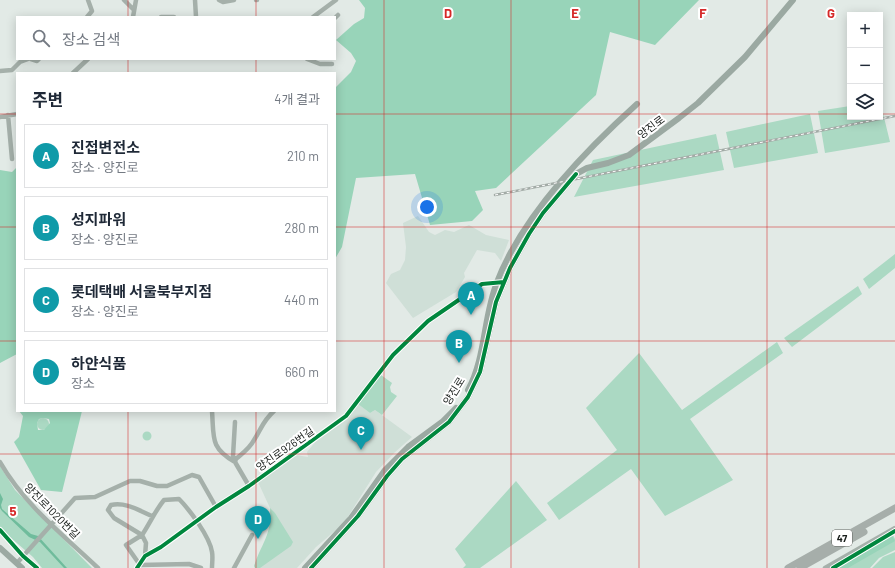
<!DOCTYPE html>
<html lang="ko">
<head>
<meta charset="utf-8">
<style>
	body { margin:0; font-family:Barlow,"Noto Sans KR",sans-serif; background:#f2f2f3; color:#1f2937 }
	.controls { position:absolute; right:12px; top:12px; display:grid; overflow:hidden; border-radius:0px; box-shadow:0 2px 10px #0003 }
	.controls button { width:36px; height:36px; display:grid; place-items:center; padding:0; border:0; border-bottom:1px solid #e0e1e3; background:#fff; color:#1f2937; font:20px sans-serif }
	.you { position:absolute; left:427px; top:207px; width:14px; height:14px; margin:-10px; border:3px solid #fff; border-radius:50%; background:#1a73e8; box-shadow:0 0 0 6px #1a73e833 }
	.badge { display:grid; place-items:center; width:26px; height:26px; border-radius:50%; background:#b45309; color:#fff; font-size:13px; font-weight:700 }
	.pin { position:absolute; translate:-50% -33px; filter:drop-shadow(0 1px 2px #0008) }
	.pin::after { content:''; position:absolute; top:21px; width:14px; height:12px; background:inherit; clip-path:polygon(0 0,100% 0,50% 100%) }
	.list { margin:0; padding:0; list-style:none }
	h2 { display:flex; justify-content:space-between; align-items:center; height:52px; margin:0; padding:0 16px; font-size:17px }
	h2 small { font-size:13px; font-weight:400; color:#747a83 }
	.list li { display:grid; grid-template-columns:26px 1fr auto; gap:12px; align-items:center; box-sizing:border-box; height:64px; margin:0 8px 8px; padding:0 8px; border:1px solid #e0e1e3; border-radius:0px }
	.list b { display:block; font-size:15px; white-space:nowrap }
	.list p { margin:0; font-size:13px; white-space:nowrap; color:#747a83 }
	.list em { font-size:13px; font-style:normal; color:#747a83 }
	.icon { flex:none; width:22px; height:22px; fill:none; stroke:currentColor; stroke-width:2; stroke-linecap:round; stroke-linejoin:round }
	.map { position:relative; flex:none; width:895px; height:568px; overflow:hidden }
	.search { position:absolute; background:#fff; box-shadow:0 2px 10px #0003; left:16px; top:16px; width:320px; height:44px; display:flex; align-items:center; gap:10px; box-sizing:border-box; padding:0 14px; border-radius:0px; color:#747a83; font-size:15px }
	.panel { position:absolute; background:#fff; box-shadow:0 2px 10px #0003; left:16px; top:72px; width:320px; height:340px; border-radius:0px }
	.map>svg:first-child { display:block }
	.built { fill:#cfdfd7 }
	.green { fill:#abd9c3 }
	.forest { fill:#98d4b9; fill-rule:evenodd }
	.water { fill:#6fbc9c }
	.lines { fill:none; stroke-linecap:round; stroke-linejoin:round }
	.minor { stroke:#a5b0aa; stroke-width:4.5 }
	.major { stroke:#9ba9a2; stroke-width:6 }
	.highway { stroke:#a6aeaa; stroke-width:7 }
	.rail-casing { stroke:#a2aba6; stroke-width:2.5 }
	.rail { stroke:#fff; stroke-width:1; stroke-dasharray:3; stroke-linecap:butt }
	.cycleway-casing { stroke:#fff; stroke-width:6 }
	.cycleway { stroke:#00873e; stroke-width:4 }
	.grid { fill:none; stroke:#d62828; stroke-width:1; stroke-opacity:0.55 }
	.labels { text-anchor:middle; stroke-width:4; stroke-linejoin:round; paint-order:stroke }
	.shield { fill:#fff; stroke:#5e625f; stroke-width:1 }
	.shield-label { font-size:10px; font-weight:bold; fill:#191e1b }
	.street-label { font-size:11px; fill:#191e1b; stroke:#fff }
	.grid-label { font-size:13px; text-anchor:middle; font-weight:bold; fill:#d62828; stroke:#fff; stroke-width:4; stroke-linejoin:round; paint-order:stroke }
</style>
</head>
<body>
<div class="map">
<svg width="895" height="568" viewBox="0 0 895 568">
	<rect width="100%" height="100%" fill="#e2eae6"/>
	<!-- built -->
	<path class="built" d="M418,216L429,232L435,235L445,230L454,232L469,225L486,235L509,240L501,261L495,253L477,250L464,273L465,277L456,292L413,318L386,283L391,274L400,270L405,260L406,247L403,223Z
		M358,404L370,413L375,410L412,437L394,453L376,472L344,523L316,547L297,568H255L254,566L270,532L271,522L270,508L258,482L296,455L308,457L307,452L317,440L346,420Z"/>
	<!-- green -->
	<path class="green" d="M880,101L890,142L825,153L818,111L850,106V117H880Z
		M810,114L818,153L734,168L726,132Z
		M716,134L724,170L574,197L593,160Z
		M895,254V268L869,289L863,279Z
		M858,286L862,294L792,347L784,338Z
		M777,342L783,353L690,419L733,480L665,516L631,469L559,520L547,503L617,450L586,408L639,353L682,410Z
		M381,375L392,383L390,387L391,392L397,396L382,415L375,410L370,413L358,404Z
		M37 424a6 6 0 1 1 12 0a6 6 0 1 1-12 0Z
		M142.5 436a4.5 4.5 0 1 1 9 0a4.5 4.5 0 1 1-9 0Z
		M0,466L15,490L92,568H42L33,557L3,531L0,528Z
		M516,481L547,520L480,568H463L466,565L455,549Z
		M270,508L275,513L293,542L291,546L260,568H255L254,566C262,542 272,535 270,508Z
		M893,535L895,539V550L879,558L870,568H839Z
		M895,552V568H872L883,557Z"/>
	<!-- forest -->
	<path class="forest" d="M359,0H699L655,45L610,32L596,95L496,188L475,191L483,210L472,221L430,225L415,174L356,178L342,247L335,259V88L351,72L356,61L351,53L336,40L354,24L364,18L365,8Z
		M17,167V354L0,363V170L12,172Z
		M19,411H82L62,492L41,490L14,442L19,437L23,416ZM43,418L49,419L50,423L44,430H38L37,423L39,419Z
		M892,536L895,541L848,568H839Z"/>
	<!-- water -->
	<path class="water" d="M0,493L3,499L1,505L2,509L31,534L38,536L67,568H64L40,542L29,537L2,511L0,508Z"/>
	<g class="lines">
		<!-- minor -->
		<path class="minor" d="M124,0L133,9
			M195,0L196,17
			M219,0L223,2L234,0
			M256,0H257
			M87,17L92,11L88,0
			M133,17L136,0
			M161,17H174
			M313,17L336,0
			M335,18L338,15
			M31,59L37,61L39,59
			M307,59L320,64H332
			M0,71L12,70L20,62L28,59
			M73,73L88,59
			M8,115L12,159
			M0,117L17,114
			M212,411C214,438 210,448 235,462
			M235,422L233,456L235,462
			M0,462C24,504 63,535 98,568
			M249,486L235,462L236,459C243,453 250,448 254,440C262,428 262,422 274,411
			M145,556L146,543L142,535C150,523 155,511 164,500L179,499C189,509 210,537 212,552C213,557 212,563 212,568
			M17,563L75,498L95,497L130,481H140L157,486H167L192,475L199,477L216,507
			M140,565L126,545L142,535L114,518L108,510L111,505C126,502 138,510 152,516
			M140,565L189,564L201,568
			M137,568L145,556L161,547L216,507L249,486L346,416L393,355L428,321L482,284L500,282
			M234,568L252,535
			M825,568L895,528"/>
		<!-- major -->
		<path class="major" d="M468,390C486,357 483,317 497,282C522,217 586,150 637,104
			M0,548L22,568
			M305,568L351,518L385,470L408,447L442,422L456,408
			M311,568L358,516L387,476L402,459L449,422L468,397L480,372L496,302L510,268L529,234L543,213L576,174L587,168L608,163L629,155L679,118L698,103L745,57L793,0"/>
		<!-- highway -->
		<path class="highway" d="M788,568L895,508
			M800,568L864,532"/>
		<!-- rail casing -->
		<g class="rail-casing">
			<path id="rail" d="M495,195L895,116"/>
		</g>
		<!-- rail -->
		<use href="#rail" class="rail"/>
		<!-- cycleway casing -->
		<g class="cycleway-casing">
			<path id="cycleway" d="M0,530L23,556L37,568
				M137,568L145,556L161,547L216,507L249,486L346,416L393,355L428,321L482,284L504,282
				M311,568L358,516L387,476L402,459L449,422L468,397L480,372L496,302L510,268L529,234L543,213L576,174
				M833,568L895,531"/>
		</g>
		<!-- cycleway -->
		<use href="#cycleway" class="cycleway"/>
	</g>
	<!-- grid -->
	<path class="grid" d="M128,0V17M256,0V17M384,0V568M511,0V568M639,0V568M767,0V568M128,59V73M256,59V73M0,114H17M335,114H850M880,114H895M0,227H17M335,227H895M0,341H17M335,341H895M128,411V568M256,411V568M0,454H895"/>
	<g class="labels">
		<!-- shield labels -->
		<rect class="shield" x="832" y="530" width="20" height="16" rx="3"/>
		<g class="shield-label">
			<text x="842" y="542">47</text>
		</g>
		<!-- street labels -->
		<g class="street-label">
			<text transform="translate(651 127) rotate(-37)" y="4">양진로</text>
			<text transform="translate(454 391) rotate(-58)" y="4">양진로</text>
			<text transform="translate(285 449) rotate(-35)" y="4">양진로926번길</text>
			<text transform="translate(52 511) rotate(45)" y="4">양진로1020번길</text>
		</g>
	</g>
	<g class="grid-label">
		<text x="448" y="18">D</text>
		<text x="575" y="18">E</text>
		<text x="703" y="18">F</text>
		<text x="831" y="18">G</text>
		<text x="13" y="516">5</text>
	</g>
</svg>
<div class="controls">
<button>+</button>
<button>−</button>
<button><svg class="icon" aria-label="layers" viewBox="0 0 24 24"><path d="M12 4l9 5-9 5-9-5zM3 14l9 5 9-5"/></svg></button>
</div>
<div class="you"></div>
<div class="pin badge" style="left:471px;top:315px;background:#0f9aa8">A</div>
<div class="pin badge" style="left:459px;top:363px;background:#0f9aa8">B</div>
<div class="pin badge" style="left:361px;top:450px;background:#0f9aa8">C</div>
<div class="pin badge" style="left:258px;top:539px;background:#0f9aa8">D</div>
<div class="search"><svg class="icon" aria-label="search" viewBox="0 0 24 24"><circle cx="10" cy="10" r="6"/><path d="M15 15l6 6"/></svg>장소 검색</div>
<section class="panel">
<h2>주변<small>4개 결과</small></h2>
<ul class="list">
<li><span class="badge" style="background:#0f9aa8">A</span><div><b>진접변전소</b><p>장소 · 양진로</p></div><em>210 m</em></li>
<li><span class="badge" style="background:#0f9aa8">B</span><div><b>성지파워</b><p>장소 · 양진로</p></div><em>280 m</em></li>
<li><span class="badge" style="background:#0f9aa8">C</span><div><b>롯데택배 서울북부지점</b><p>장소 · 양진로</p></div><em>440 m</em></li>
<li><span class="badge" style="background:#0f9aa8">D</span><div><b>하얀식품</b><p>장소</p></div><em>660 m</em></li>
</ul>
</section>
</div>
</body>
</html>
